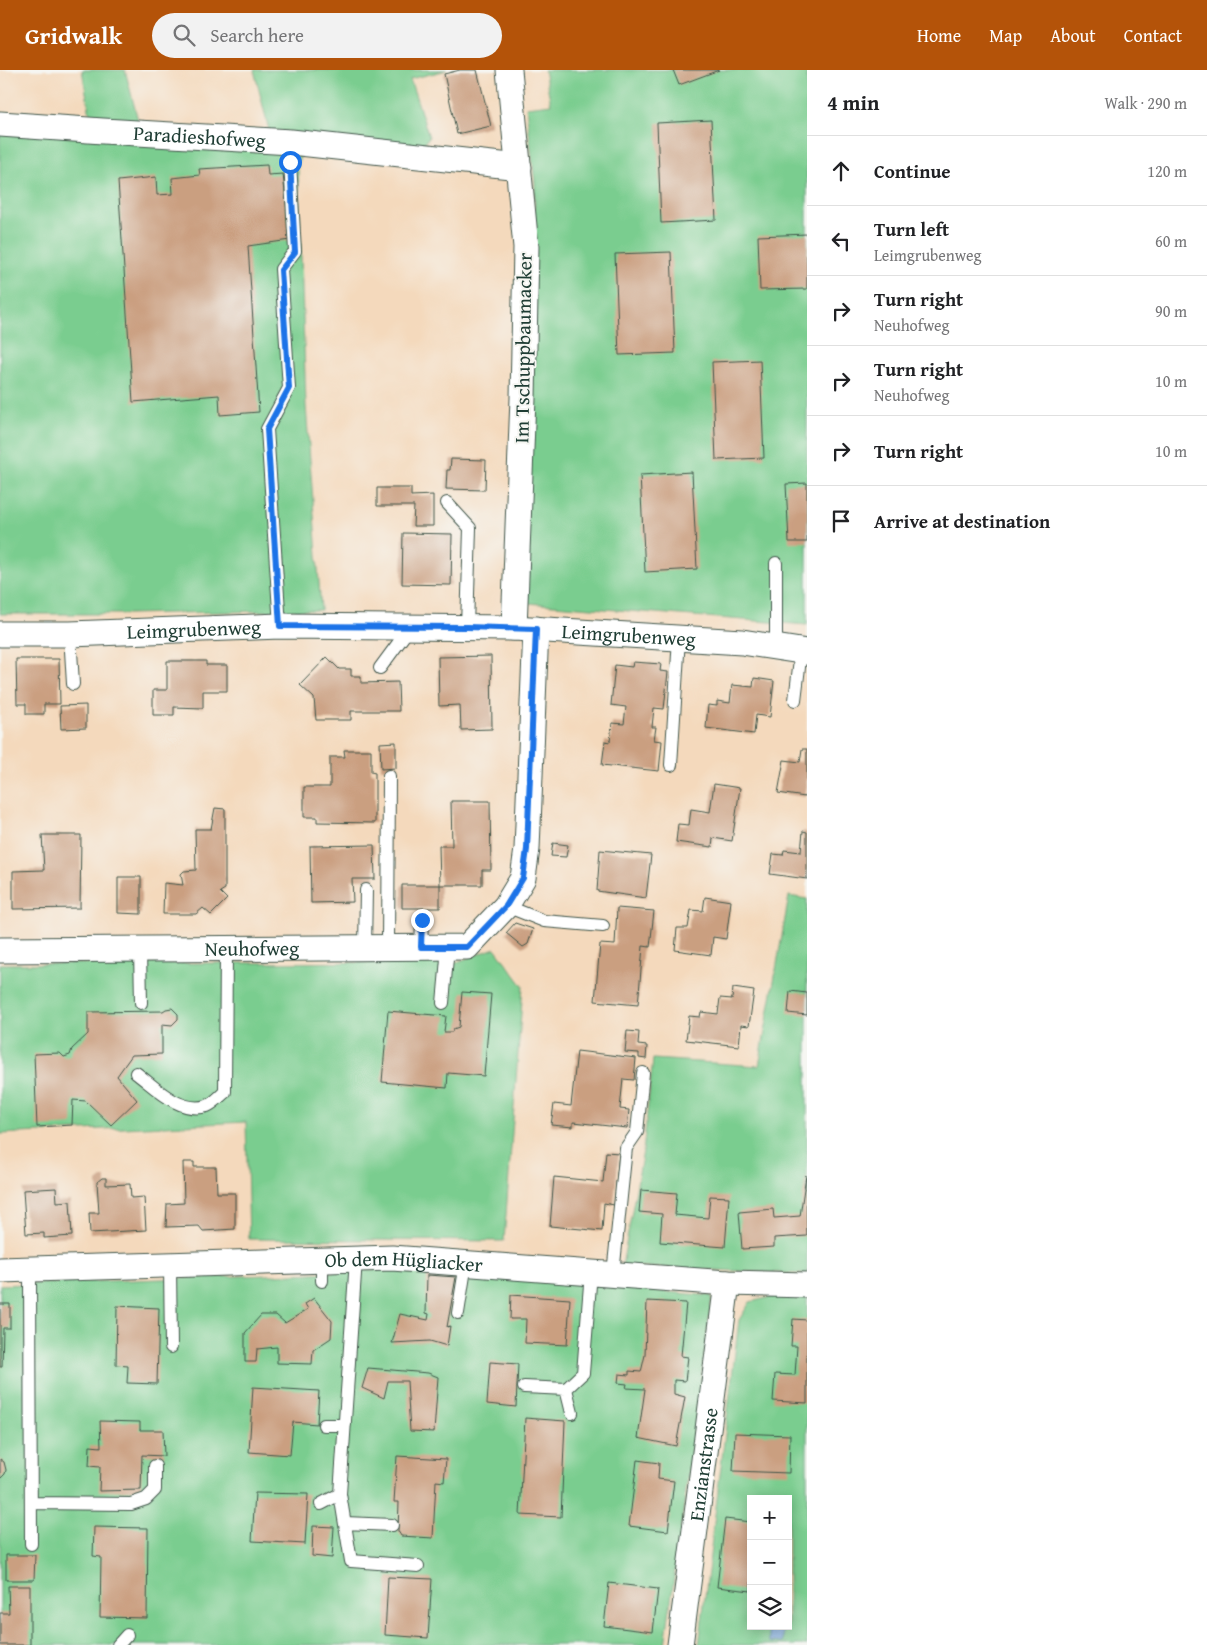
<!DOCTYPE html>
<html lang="en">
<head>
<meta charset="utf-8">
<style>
	body { margin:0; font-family:"Gentium Book Plus",serif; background:#f2f2f2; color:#202124 }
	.controls { position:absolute; right:15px; bottom:15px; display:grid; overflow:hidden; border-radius:0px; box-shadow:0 2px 12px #0003 }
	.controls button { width:45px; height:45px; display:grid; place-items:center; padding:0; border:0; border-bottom:1px solid #e0e0e0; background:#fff; color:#202124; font:25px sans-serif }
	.stop { position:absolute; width:15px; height:15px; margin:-11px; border:4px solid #1a73e8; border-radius:50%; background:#fff }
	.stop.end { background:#1a73e8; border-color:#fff; box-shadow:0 1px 5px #0008 }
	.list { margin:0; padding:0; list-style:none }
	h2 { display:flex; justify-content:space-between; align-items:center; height:65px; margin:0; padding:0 20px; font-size:21px }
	h2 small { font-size:16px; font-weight:400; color:#757577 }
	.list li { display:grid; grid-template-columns:32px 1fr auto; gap:15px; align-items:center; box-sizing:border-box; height:70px; padding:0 20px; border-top:1px solid #e0e0e0 }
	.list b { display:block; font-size:19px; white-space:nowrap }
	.list p { margin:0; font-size:16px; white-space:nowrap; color:#757577 }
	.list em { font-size:16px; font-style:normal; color:#757577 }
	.icon { flex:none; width:28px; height:28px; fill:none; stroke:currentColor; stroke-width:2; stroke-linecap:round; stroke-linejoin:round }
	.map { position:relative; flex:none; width:807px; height:1575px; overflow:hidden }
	header { display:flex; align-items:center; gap:30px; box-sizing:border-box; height:70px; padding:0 25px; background:#b45309; color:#fff }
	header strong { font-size:24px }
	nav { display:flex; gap:28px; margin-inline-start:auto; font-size:18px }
	.search { width:350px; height:45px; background:#f2f2f2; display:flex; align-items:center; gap:12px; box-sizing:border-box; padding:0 18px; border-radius:28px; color:#757577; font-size:19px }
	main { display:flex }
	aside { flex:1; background:#fff }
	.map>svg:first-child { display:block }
	.green { fill:#7acd8f; stroke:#4c8562; fill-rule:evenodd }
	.water { fill:#72a5de; stroke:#487189 }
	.building { fill:#ca9f80 }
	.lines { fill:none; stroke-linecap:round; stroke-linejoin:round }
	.lane-casing { stroke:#3f5448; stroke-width:14 }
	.street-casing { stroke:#3f5448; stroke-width:27 }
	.lane { stroke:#fff; stroke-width:12 }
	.street { stroke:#fff; stroke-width:25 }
	.route { stroke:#1a73e8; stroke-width:6 }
	.labels { text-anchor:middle; stroke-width:4; stroke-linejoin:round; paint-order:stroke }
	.street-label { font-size:20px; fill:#1f3d34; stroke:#f6f6f2 }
</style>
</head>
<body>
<header>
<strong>Gridwalk</strong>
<div class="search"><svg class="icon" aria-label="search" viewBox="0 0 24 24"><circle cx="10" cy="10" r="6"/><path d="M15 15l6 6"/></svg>Search here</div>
<nav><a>Home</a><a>Map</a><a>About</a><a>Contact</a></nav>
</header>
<main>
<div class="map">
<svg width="807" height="1575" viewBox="0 0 807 1575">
	<rect width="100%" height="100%" fill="#f6f6f2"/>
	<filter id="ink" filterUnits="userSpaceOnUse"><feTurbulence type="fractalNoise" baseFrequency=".02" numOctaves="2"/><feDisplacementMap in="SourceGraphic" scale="10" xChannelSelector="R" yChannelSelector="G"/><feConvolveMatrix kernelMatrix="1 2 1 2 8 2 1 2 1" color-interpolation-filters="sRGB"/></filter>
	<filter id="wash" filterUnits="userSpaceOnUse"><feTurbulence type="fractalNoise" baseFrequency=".0096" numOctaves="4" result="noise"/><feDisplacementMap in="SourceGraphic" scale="20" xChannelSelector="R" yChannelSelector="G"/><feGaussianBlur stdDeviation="1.12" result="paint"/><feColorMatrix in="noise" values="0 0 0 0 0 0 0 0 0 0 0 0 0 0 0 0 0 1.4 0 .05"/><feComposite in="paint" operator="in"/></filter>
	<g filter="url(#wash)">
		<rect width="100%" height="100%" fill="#f4d9bc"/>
		<!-- green -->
		<path class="green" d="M82,0H125L139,54L91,50Z
			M254,0H447L410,9L429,67L420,78L269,60Z
			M544,0H807V555L528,533L524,523L532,284L535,113L526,37L551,34Z
			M0,61L301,81L298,97L306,336L321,540L127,544H0Z
			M789,826L807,829V1204L622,1196L643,1081L653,989L759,996Z
			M495,878L523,916L504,1171L249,1169L246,1052L0,1064V894L457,892Z
			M403,1198L712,1226L665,1575H0V1215L295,1204Z
			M779,1225L807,1228V1575H699L739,1250L750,1232ZM751,1429H788V1556H751Z"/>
		<!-- water -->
		<path class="water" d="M769,1556H783V1573L769,1572Z"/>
		<g id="blocks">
			<!-- building -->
			<path class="building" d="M460,0H477L491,56L457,64L444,4Z
				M673,0H719L679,15Z
				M711,50L716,150L661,153L657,53Z
				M267,95L268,105L283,104L290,170L248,176L259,342L220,345L219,325L133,332L118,111L156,107L157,125L173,124L172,108L200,105L199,99Z
				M807,164V219L760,220L758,166Z
				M671,182L675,283L619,285L615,184Z
				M760,290L764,388L716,390L712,292Z
				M451,389L486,390L485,420L446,419L447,400H450Z
				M692,402L697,499L645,502L640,405Z
				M807,413V472H789L786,414Z
				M377,418H411V426L433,425V456H413L414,436H377Z
				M403,463L452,464L451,515L402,514Z
				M491,586L492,659L461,660L460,635L439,636L438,587Z
				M327,587L339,599H351V606H361V613L398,612L399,641H351V650H316L314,628L300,615Z
				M16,589H59L60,634H44V644H26V634H17Z
				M167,591H206V595H227V621H203V638L174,637V645H153V620H167Z
				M633,592L661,594L660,601L668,602L664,639L654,638L652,657H656L654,670L662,671L659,701L602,695L605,671L610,672L612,653L624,654L626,637L611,635L615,595L632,597Z
				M754,608L774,611L770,647L756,645L754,664L706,658L708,635L717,636V631L730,633L732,615L753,617Z
				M86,635V658L61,659L60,636Z
				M396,672V698L381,699L380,673Z
				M802,679H807V716L805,727L778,723L784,690L800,692Z
				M344,680H371V702L375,703V753L317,752V747H304V717H330V687H345Z
				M714,714L740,718L732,771L713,768L712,777L676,772L678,754L689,755L691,739L710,742Z
				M451,731H490L491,800H482V815H440L439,776H452Z
				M215,738L225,739V819L220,822L227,829L211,845L203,838L196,844H163L164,813L183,815L181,804L184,801L196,800L195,759H211Z
				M803,761L807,762V809L770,804L773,784L783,785L784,780L801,782Z
				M42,765H81L80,838L13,839V801L44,800Z
				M553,773L568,775L566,787L551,786Z
				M374,775L375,809H352L353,832L311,833L310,776Z
				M600,780L651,785L646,828L597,821Z
				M118,807H141V844L118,843Z
				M402,815H440V838H402Z
				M705,827L731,831L726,869L713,867L711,885L675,880L677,858H688L691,840L703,841Z
				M617,838L654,841L650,877L643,876L638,935L595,931L600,874L615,875Z
				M515,853L533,859L528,874L523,877L506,863Z
				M733,918L754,921L749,956L741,955L739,976L686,970L689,946L700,947L701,942L718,944L720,928L732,929Z
				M790,921L807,923V945L788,943Z
				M462,922L491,924L484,1006L448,1003L447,1018L382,1012L388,941L446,946L444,962H452L453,959L459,957Z
				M172,938L178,944V949L172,955L162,954V984L132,985L117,1006L137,1030L111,1055L86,1031L73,1030L72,1055L37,1057L34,984L60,983L64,987L70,985L72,979L88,964V942L163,941L166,939Z
				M627,961L639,962L638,975L647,976L646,989L639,988V983L625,982Z
				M577,981L636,988L634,1010L623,1009L620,1039L629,1040L627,1058L573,1052V1057L551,1055L554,1034L571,1036Z
				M606,1082L619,1083L614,1135L604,1133L602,1161L550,1156L554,1107L603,1112Z
				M183,1092H194V1097H216L217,1123H235V1159L203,1161L199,1156L166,1157L167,1134L184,1133Z
				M806,1105L807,1166L774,1168V1177L742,1179L739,1142L773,1139L774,1148L800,1146Z
				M102,1108H106V1115L130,1114L131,1128L144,1127L146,1160L90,1163L89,1143H99L97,1112Z
				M56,1118L57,1132L70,1131L72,1166L44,1168V1163L26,1164L23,1120Z
				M641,1120L677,1123L675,1145L708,1148L710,1126L729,1127L725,1177L660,1172L662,1144L639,1142Z
				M427,1205L456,1207L447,1257L450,1256L447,1276L430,1271L392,1273L400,1244L428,1250L429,1244L426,1243Z
				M511,1225L570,1229L567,1275L525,1273L526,1249H510Z
				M314,1228L332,1251L331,1268L313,1280L312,1294L277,1293V1277L257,1279L256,1292H245V1263L261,1245H276L285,1253L308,1239L305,1234Z
				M647,1231L686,1233L681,1286L688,1287L685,1311L674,1310V1324L685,1327L676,1376L638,1368L645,1319L626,1318L627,1314L618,1313L619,1304L629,1305V1301L641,1302L645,1285Z
				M0,1234H10V1258H3L2,1297H0Z
				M117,1236L159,1238L157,1314L127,1313L128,1296L116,1295Z
				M793,1249L807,1250V1333L773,1331L775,1304L795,1305L797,1276H791Z
				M490,1292L518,1294L516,1337L487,1334Z
				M368,1298L428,1303L438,1307L434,1362L410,1361L407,1311H388L384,1328L362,1318Z
				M253,1317L319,1321L317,1354L293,1352L290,1385L249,1382Z
				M525,1348L565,1351L561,1447L520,1445Z
				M100,1351L140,1352V1360H163L164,1386L142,1385L141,1420L99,1421L100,1397L89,1396L90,1376L101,1377Z
				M735,1363L790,1365L789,1403L733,1401Z
				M397,1386L446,1389L444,1412L436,1411L433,1468L401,1466L398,1461L399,1432H394Z
				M0,1389L4,1392L6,1400L5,1404L0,1409Z
				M637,1390L659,1393L658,1409L674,1411L668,1461L629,1456Z
				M255,1423L308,1424L305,1474L252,1471Z
				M725,1449L751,1452V1521L717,1517Z
				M313,1456L334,1457L332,1488L312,1486Z
				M94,1457L148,1458L147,1548L100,1547L101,1487L93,1486Z
				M6,1485H35L34,1510H6Z
				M388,1507L432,1509L428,1568L385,1565Z
				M609,1513L658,1519L653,1562L604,1556Z
				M8,1516H30V1575H0V1543H9Z"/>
		</g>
	</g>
	<g filter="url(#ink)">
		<use href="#blocks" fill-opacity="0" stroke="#3f5448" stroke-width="1"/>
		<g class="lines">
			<!-- lane casing -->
			<g class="lane-casing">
				<path id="lane" d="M447,433L470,458L467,557
					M280,556L267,359L289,318L281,199L295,181L290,92L291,72
					M70,564L73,614
					M776,578V493
					M380,598L411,556
					M795,630L801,581
					M671,695L679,568
					M506,836L544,851L603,856
					M421,877L422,850
					M365,878L366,820
					M388,878L389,706
					M140,879L141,933
					M443,933L448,877
					M136,1003C155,1017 179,1044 207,1036C213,1034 220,1026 225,1022L226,879
					M356,1189L340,1424L351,1491L418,1496
					M170,1195L171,1277
					M30,1199L31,1474
					M613,1204L626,1078L637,1062L643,1003
					M322,1211V1190
					M458,1243L466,1193
					M524,1317L566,1319L583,1303L591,1202
					M566,1319L572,1343
					M324,1355H345
					M31,1433L131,1434L146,1429L155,1420V1396
					M321,1434L340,1424
					M345,1453L392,1455
					M118,1575L127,1565"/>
			</g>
			<!-- street casing -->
			<g class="street-casing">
				<g id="street">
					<path d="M509,0L526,177L523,328L514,558"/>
					<path id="s1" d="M0,54L103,61L291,72L519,97"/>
					<path id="s2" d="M0,564H70L280,556L514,558L742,572L807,582"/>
					<path id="s3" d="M0,880L467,877L506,836L523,808L527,779L536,559"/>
					<path id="s4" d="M0,1200L392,1188L727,1213L807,1215"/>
					<path id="s5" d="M680,1575L727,1213"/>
				</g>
			</g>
			<!-- lane -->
			<use href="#lane" class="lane"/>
			<!-- street -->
			<use href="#street" class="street"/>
		</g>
	</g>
	<g class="lines" filter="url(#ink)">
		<!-- route -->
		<path class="route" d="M290,92L295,182L281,200L289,318L267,359L280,556L467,557L536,559L527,779L523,808L506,836L467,877H421L422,850"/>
	</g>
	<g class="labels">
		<!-- street labels -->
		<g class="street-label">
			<text dy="7" stroke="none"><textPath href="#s1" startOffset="200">Paradieshofweg</textPath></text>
			<text transform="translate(523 278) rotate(-89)" y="7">Im Tschuppbaumacker</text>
			<text dy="7" stroke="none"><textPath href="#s2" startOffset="194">Leimgrubenweg</textPath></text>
			<text dy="7" stroke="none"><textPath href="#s2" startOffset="629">Leimgrubenweg</textPath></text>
			<text dy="7" stroke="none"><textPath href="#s3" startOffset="252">Neuhofweg</textPath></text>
			<text dy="7" stroke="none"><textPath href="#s4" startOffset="404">Ob dem Hügliacker</textPath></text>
			<text dy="7" stroke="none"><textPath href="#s5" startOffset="182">Enzianstrasse</textPath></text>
		</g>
	</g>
</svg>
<div class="controls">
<button>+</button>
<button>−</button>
<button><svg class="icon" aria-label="layers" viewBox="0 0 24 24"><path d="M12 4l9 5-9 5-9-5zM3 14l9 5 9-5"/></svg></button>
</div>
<div class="stop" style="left:290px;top:92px"></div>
<div class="stop end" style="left:422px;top:850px"></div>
</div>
<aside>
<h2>4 min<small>Walk · 290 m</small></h2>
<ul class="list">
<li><svg class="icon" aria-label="ahead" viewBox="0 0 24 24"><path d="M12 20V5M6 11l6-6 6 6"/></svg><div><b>Continue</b></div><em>120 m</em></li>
<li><svg class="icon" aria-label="left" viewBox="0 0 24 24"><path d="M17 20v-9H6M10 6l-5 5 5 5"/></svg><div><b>Turn left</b><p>Leimgrubenweg</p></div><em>60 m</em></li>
<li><svg class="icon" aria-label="right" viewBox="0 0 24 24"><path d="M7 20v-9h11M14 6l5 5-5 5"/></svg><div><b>Turn right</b><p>Neuhofweg</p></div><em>90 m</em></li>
<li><svg class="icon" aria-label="right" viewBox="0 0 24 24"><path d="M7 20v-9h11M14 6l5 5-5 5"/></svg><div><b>Turn right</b><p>Neuhofweg</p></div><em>10 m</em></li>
<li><svg class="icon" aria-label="right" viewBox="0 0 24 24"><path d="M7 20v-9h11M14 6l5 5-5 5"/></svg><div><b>Turn right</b></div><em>10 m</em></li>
<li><svg class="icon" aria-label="arrive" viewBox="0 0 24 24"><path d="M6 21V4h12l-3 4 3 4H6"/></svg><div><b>Arrive at destination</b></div></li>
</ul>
</aside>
</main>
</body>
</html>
